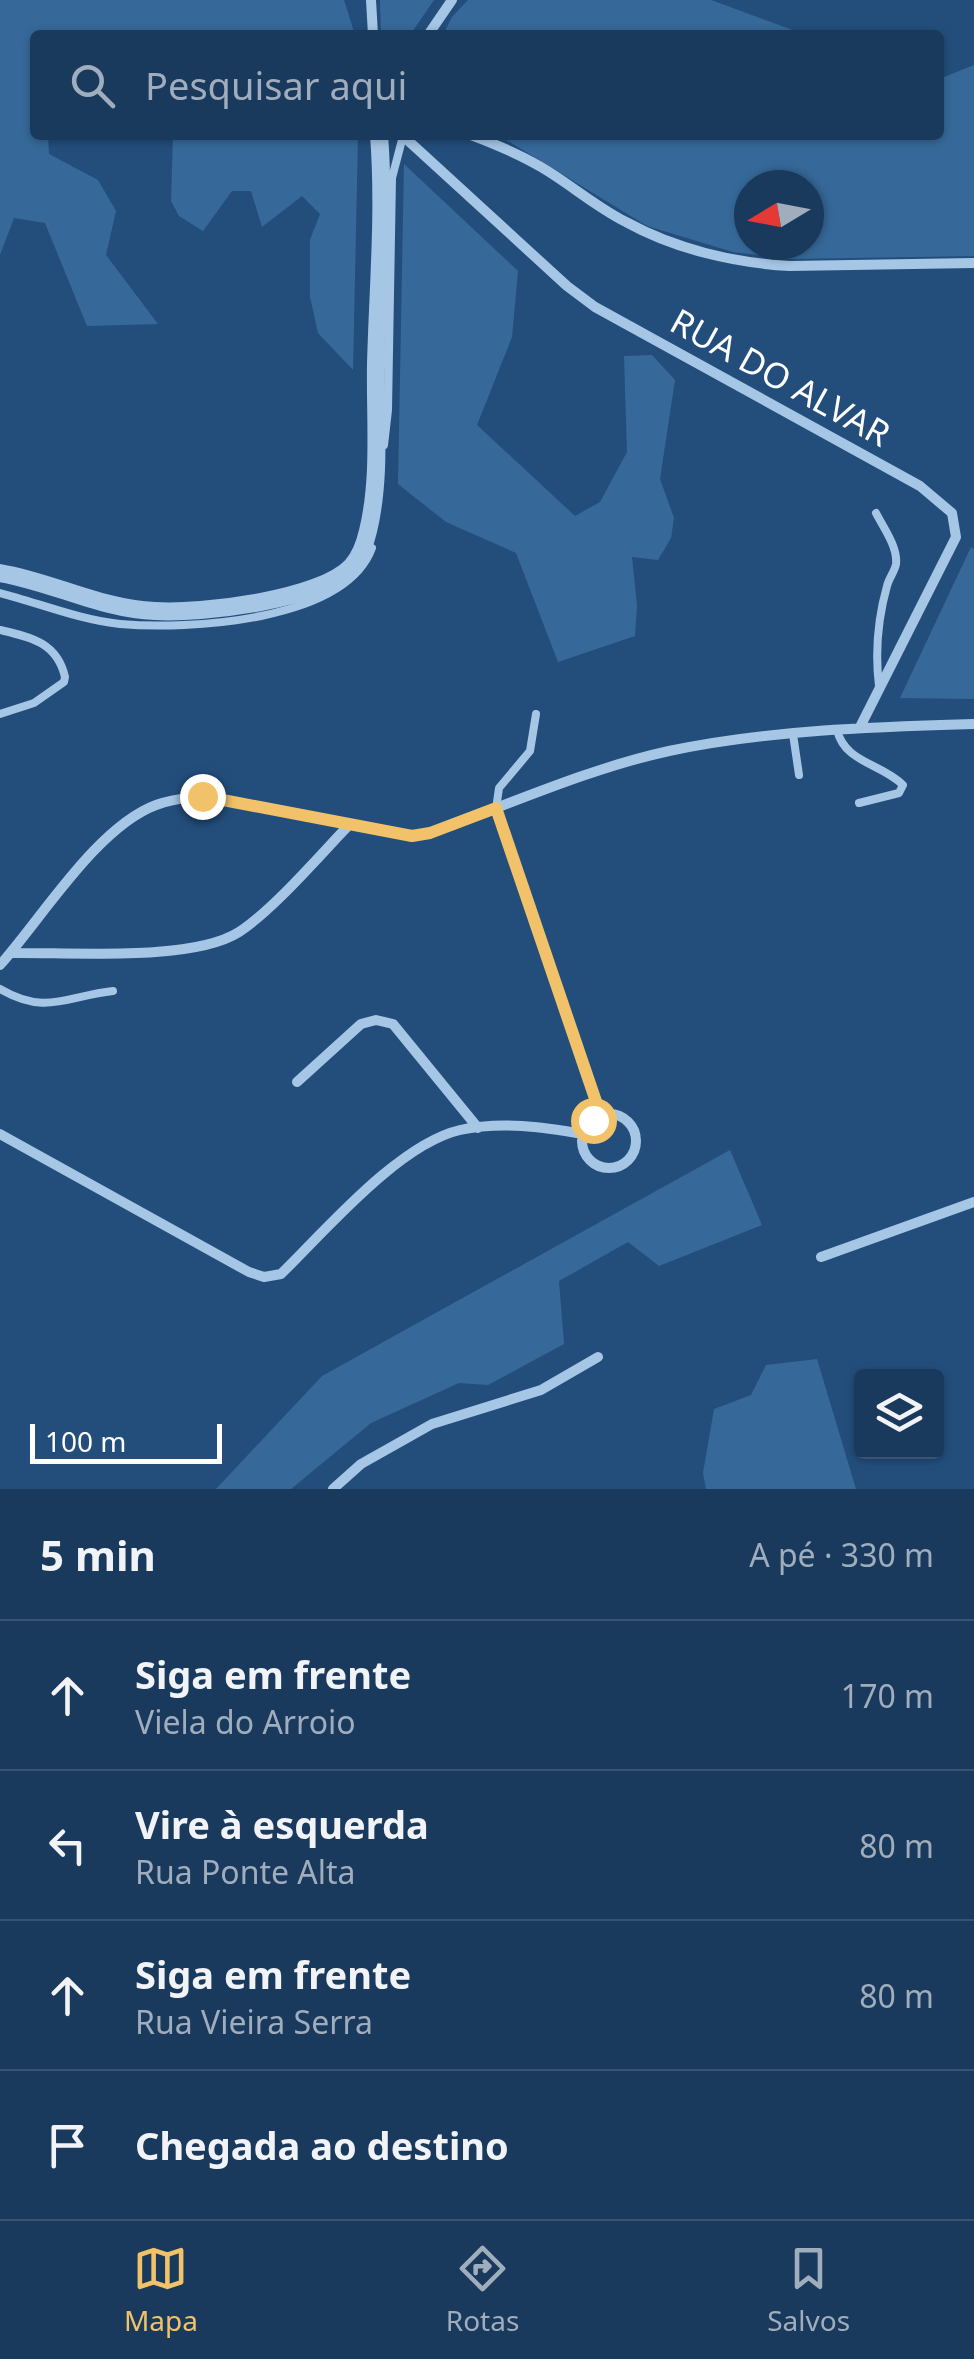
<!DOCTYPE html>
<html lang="pt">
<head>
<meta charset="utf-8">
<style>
	body { margin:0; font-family:"Noto Sans",sans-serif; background:#274566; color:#f1f3f6 }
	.controls { position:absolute; right:30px; bottom:30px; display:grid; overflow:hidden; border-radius:10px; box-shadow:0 2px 8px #0004 }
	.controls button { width:90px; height:90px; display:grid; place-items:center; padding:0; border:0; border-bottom:2px solid #385472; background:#1a3a5d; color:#f1f3f6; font:50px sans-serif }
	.compass { position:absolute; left:734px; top:170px; width:90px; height:90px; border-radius:50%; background:#1a3a5d; box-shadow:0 2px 8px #0004; rotate:260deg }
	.scale { position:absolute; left:30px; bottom:25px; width:192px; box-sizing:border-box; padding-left:10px; border:5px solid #fff; border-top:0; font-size:28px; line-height:35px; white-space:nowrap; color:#fff; -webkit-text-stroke:8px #234e7c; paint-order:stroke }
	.stop { position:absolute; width:30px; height:30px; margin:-22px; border:8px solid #f1c269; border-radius:50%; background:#fff }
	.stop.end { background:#f1c269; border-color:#fff; box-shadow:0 2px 10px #0008 }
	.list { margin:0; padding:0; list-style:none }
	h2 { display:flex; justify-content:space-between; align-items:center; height:130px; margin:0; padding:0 40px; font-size:42px }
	h2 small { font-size:32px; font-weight:400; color:#9fadbc }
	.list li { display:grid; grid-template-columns:65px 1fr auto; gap:30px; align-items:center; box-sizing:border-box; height:150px; padding:0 40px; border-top:2px solid #385472 }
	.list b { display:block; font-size:38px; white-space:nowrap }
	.list p { margin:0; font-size:32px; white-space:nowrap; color:#9fadbc }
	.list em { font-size:32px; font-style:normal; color:#9fadbc }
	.icon { flex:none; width:55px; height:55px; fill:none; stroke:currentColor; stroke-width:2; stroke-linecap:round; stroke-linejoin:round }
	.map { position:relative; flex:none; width:974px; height:1489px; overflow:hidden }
	.search { position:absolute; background:#1a3a5d; box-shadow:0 2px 8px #0004; left:30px; right:30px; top:30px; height:110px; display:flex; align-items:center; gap:25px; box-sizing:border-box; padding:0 35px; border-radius:10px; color:#9fadbc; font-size:38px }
	.sheet { height:730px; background:#1a3a5d }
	nav { display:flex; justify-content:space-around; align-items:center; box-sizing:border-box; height:140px; border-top:2px solid #385472; background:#1a3a5d; font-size:28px; color:#9fadbc }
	nav a { display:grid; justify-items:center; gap:5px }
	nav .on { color:#f1c269 }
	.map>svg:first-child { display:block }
	.green { fill:#366999; fill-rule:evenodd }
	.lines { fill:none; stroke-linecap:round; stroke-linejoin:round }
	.service { stroke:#a6c6e5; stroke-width:8 }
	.minor { stroke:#a6c6e5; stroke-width:10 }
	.tertiary { stroke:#a6c6e5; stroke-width:18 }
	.route { stroke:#f1c269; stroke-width:12 }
	.labels { text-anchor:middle; stroke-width:9; stroke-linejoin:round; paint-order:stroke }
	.street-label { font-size:35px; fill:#fff; stroke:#234e7c }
</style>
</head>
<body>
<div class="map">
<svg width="974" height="1489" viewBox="0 0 974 1489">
	<rect width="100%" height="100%" fill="#234e7c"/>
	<!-- green -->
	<path class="green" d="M0,0H344L355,35H35V135H48L49,154L98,180L116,211L106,255L158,324L87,326L45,223L14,218L0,255Z
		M380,0H434L410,35H381Z
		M468,0H711L806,35H443L452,17Z
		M974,65V256L790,259L733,252L647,226L498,135H939V79ZM749,185H809V245H749Z
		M173,135H358L353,370L318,333L310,297V240L320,214L302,196L262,227L251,191H232L203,231L179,216L171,201Z
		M404,164L518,271L512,337L477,425L575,516L600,502L627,452L624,356L652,355L675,380L660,479L674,518L671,538L658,560L632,557L637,605L635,636L558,662L516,553L446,522L398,484Z
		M971,547L974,549V699L900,698Z
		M730,1150L762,1225L659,1266L628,1242L559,1281L564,1344L488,1385L459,1383L371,1423L291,1489H216L322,1376Z
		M817,1359L856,1489H706L703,1473L714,1409L751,1395L766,1365Z"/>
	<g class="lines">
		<!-- service -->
		<path class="service" d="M384,445L388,410L392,178L403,136
			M876,513C883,527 898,547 896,564C895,571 889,578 887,586C878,618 875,653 879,686
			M0,593C39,603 80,620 120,624C187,630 345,622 372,548
			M0,630C30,637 57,642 65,677L64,682L34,703L0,714
			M536,714L530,751L499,788L496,809L601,1116
			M837,730C845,763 881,763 903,785L899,793L859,803
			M793,734L799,775
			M0,989C46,1016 67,996 113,991"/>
		<!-- minor -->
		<path class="minor" d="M371,0L373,35
			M428,35L452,0
			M402,135L567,286L595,307L920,486L952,513L956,537L860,727
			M471,135C495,144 519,154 541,167C570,184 596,207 626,222C675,249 734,263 790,266L974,263
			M11,953C69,952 192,962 239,932C274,909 319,856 349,825
			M0,965C42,918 97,827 156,805C171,799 186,798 202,796L411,836L430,833C508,805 587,769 669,751C769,730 872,727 974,724
			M297,1082L361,1024L376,1020L393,1024L478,1128
			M582 1141a27 27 0 1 1 54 0a27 27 0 1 1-54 0Z
			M0,1134L249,1272L264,1277L281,1274C326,1230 399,1144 460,1130C501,1121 543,1127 583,1134
			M821,1257L974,1202
			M333,1489L361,1464L432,1424L541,1390L598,1357"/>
		<!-- tertiary -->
		<path class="tertiary" d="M0,573C53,582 101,609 155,611C201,614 321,600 352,566C361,556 365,544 368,531C381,478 375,418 376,364C378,288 385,211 379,135"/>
	</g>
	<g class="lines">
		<!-- route -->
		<path class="route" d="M202,796L412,836L430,833L496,808L601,1116L593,1120"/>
	</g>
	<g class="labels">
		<!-- street labels -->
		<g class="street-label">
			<text transform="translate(780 378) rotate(29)" y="12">RUA DO ALVAR</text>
		</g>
	</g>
</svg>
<div class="controls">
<button><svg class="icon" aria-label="layers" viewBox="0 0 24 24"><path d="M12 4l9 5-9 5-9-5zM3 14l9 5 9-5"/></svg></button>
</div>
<svg class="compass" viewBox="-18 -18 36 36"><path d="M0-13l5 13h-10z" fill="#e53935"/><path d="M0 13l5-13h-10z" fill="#9fadbc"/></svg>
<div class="scale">100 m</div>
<div class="stop" style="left:593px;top:1120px"></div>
<div class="stop end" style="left:202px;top:796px"></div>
<div class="search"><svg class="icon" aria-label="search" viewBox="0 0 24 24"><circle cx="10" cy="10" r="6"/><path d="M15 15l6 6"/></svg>Pesquisar aqui</div>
</div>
<section class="sheet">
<h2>5 min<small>A pé · 330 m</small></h2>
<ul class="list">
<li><svg class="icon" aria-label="ahead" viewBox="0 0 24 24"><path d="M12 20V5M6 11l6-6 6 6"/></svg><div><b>Siga em frente</b><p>Viela do Arroio</p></div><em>170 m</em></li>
<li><svg class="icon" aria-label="left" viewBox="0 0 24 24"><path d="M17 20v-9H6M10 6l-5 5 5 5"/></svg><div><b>Vire à esquerda</b><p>Rua Ponte Alta</p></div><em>80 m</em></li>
<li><svg class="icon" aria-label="ahead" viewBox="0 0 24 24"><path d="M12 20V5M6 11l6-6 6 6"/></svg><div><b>Siga em frente</b><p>Rua Vieira Serra</p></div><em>80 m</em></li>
<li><svg class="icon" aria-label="arrive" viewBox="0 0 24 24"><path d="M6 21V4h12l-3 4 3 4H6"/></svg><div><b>Chegada ao destino</b></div></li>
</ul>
</section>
<nav>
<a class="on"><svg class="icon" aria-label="map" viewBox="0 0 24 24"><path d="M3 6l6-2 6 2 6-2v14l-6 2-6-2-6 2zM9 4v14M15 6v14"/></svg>Mapa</a>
<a><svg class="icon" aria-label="directions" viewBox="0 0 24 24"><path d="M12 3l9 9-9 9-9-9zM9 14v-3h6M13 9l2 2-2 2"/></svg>Rotas</a>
<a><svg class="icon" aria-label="saved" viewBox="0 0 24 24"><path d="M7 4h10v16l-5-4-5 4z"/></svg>Salvos</a>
</nav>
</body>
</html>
